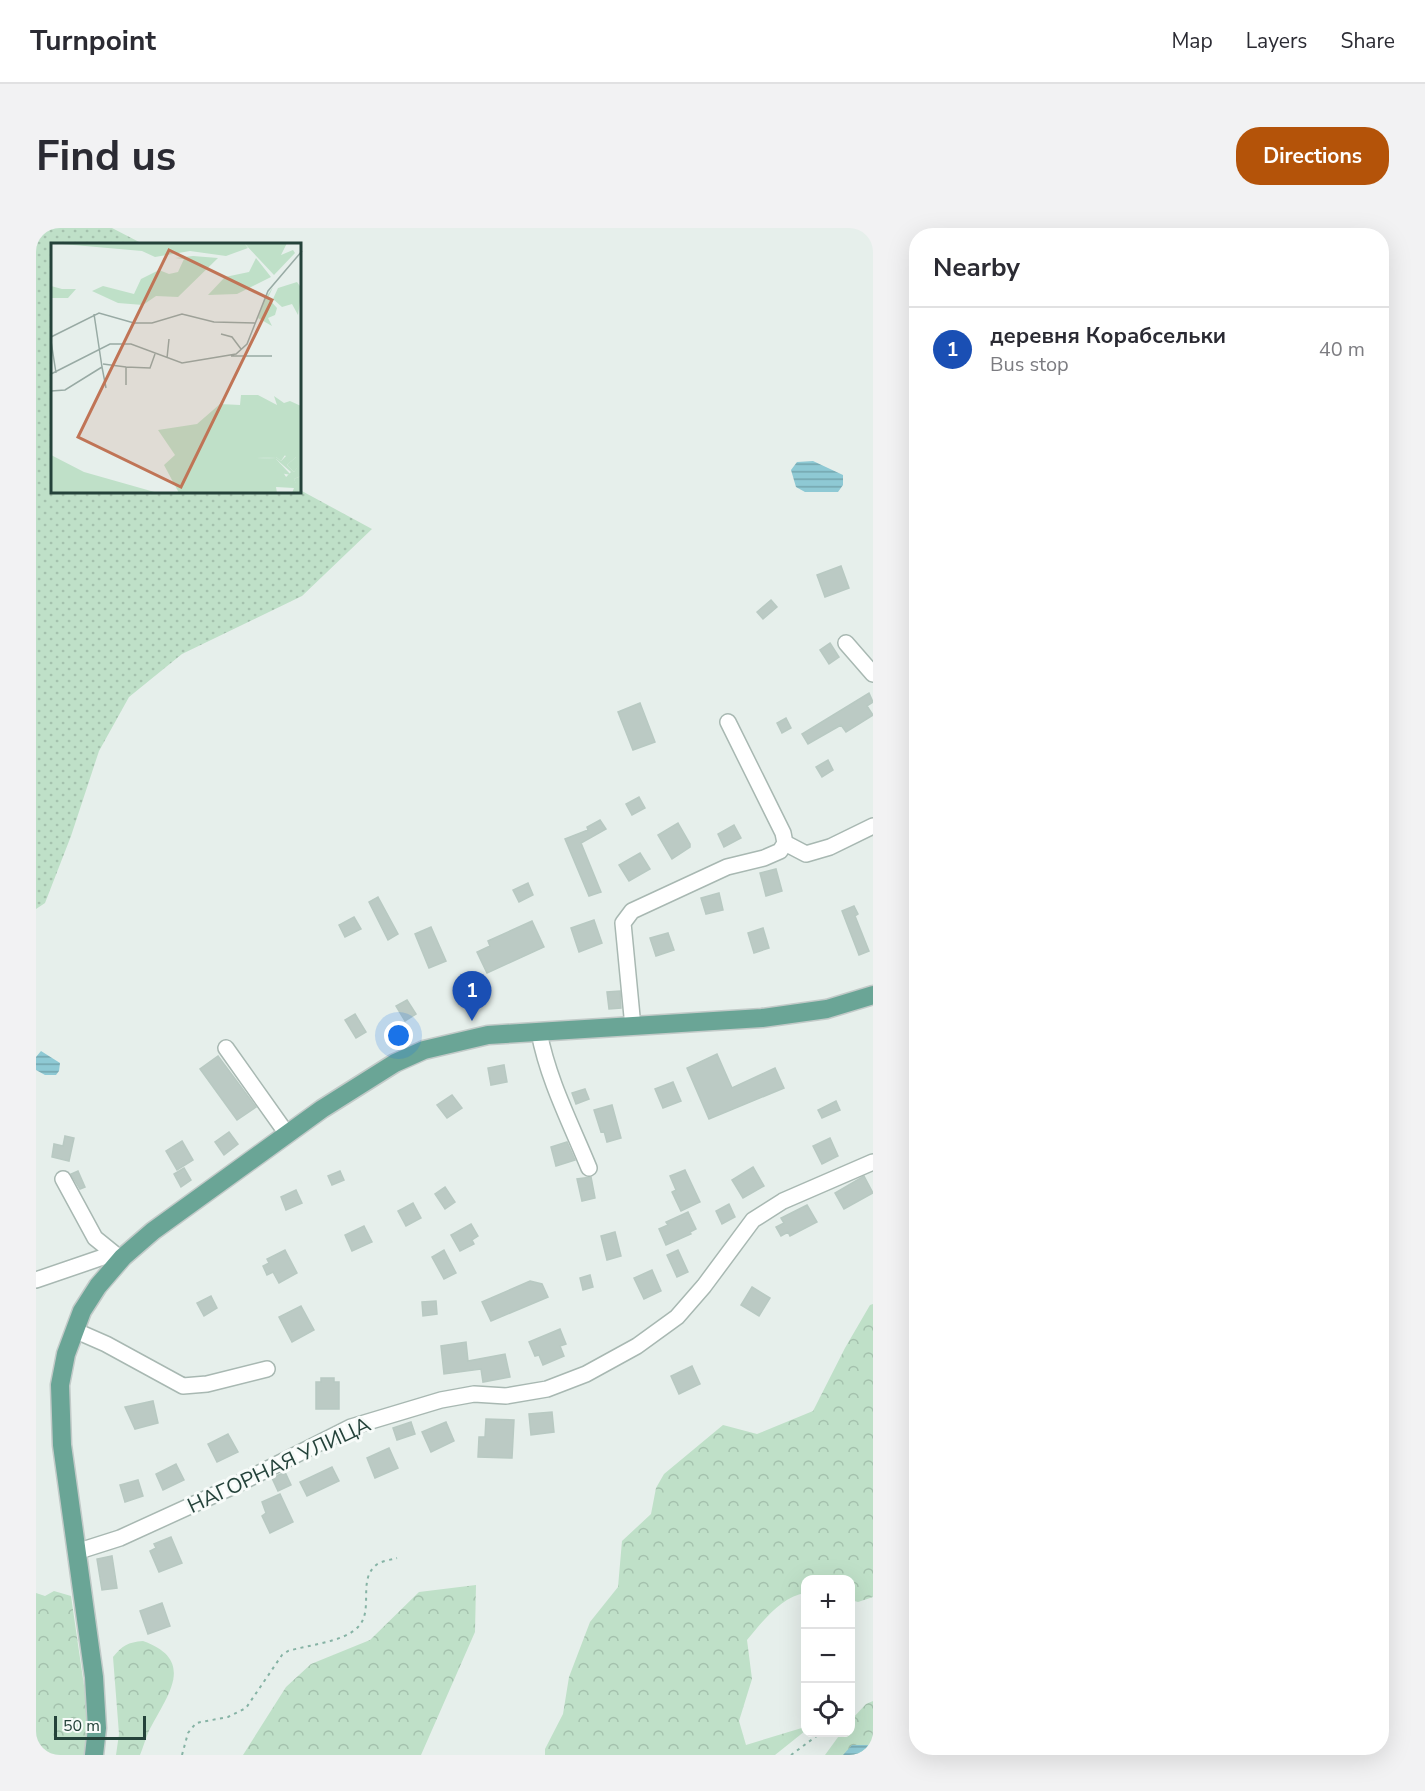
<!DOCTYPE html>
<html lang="en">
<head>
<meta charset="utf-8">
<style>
	body { margin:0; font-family:"Nunito Sans",sans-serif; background:#f2f2f3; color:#2b2b33 }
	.controls { position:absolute; right:18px; bottom:18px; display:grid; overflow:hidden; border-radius:12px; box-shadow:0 6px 24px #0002 }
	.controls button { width:54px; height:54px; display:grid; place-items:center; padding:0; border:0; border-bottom:2px solid #e1e1e2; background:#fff; color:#2b2b33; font:30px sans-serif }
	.scale { position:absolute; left:18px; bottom:15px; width:92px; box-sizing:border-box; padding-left:6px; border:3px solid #24423a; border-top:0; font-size:16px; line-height:21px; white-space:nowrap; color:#24423a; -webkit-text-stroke:4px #f7fbf9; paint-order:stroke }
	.you { position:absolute; left:363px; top:808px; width:21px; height:21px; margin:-15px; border:4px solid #fff; border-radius:50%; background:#1a73e8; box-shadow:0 0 0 9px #1a73e833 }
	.badge { display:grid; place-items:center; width:39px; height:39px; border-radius:50%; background:#b45309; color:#fff; font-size:20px; font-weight:700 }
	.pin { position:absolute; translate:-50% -50px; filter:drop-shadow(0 2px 3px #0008) }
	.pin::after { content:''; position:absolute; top:32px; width:21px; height:18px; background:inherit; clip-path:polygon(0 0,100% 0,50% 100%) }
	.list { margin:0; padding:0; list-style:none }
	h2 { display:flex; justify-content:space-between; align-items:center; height:78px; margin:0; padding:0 24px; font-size:26px }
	h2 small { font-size:20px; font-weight:400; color:#7c7c81 }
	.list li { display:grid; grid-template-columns:39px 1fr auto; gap:18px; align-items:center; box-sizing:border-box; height:84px; padding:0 24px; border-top:2px solid #e1e1e2 }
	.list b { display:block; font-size:22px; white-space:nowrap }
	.list p { margin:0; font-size:20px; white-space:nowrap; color:#7c7c81 }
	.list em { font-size:20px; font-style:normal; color:#7c7c81 }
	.icon { flex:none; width:33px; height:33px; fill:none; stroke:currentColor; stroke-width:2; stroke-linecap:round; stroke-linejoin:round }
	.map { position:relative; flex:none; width:837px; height:1527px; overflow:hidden; border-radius:24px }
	header { display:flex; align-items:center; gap:36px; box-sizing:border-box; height:84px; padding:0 30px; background:#fff; border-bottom:2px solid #e1e1e2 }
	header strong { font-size:28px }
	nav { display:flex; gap:33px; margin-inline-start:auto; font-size:21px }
	.intro { display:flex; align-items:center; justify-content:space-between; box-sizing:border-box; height:144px; padding:0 36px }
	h1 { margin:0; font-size:42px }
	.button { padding:15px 27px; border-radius:24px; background:#b45309; color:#fff; font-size:21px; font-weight:700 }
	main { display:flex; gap:36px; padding:0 36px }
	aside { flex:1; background:#fff; border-radius:24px; box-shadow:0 6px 24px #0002 }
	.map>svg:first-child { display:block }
	.grass { fill:url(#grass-dots) }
	.forest { fill:url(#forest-crowns) }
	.water { fill:url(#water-rules) }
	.building { fill:#bbcac4; stroke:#b8c9c2; stroke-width:1.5 }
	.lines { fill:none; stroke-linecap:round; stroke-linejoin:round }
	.minor-casing { stroke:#a8b8b2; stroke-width:18 }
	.major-casing { stroke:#c2cac8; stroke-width:21 }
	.path { stroke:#86b3a5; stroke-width:2; stroke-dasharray:3 4.5; stroke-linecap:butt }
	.minor { stroke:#fff; stroke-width:15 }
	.major { stroke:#6aa596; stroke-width:18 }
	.labels { text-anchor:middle; stroke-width:6; stroke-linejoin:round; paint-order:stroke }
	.street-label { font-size:21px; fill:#24423a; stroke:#f7fbf9 }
	.inset-road { fill:none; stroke:#98aaa4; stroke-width:1.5 }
	.view { fill:#c07456; fill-opacity:0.15; stroke:#c07456; stroke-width:3 }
	.inset-edge { fill:none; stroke:#24423a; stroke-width:3 }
</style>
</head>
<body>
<header>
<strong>Turnpoint</strong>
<nav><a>Map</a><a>Layers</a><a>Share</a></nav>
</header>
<div class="intro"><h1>Find us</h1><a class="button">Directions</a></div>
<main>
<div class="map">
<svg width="837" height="1527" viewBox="0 0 837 1527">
	<defs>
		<pattern id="grass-dots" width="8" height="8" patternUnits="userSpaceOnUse" patternTransform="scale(1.5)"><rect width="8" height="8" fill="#bfe0c8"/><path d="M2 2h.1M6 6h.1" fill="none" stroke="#a4c1ad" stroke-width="1.8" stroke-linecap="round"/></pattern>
		<pattern id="forest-crowns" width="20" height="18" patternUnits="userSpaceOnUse" patternTransform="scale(1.5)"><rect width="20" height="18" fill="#bfe0c8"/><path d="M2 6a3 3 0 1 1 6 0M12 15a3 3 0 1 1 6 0" fill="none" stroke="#a4c1ad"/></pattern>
		<pattern id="water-rules" width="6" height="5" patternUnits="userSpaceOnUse" patternTransform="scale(1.5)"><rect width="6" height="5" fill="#8ec9d4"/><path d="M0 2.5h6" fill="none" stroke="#74a5ad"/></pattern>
	</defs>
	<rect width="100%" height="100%" fill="#e6efeb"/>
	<!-- grass -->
	<path class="grass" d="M0,0H76L107,16H16V264H264V262L336,301L266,368L146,426L93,469L63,523L35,608L9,675L0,681Z"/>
	<!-- forest -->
	<path class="forest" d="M837,1076V1369L822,1374L815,1372L814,1352H770L769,1365C745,1369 726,1394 711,1412L716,1451L703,1493L710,1517L769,1499V1503L739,1527H509V1521L527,1486L533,1449L554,1394L582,1359L586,1313L615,1286L620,1260L628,1246L687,1197L721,1206L777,1183L809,1120L834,1077Z
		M440,1357L439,1404L385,1527H207L250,1459L275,1436L334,1412L383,1364Z
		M18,1363L35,1368L54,1499L50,1527H0V1365L9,1368Z
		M107,1413C163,1433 129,1470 112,1505C109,1512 107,1520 104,1527H80L83,1506L77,1429C86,1418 92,1414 107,1413Z
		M837,1473V1527H789L805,1505L814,1504L815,1492L830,1476Z"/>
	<!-- water -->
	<path class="water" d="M777,233L807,247V257L802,264H769L760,259L755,242L761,234Z
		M5,823L24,835L23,843L20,847H9L0,842V829Z
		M816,1517H832L837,1522V1527H807Z"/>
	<!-- building -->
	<path class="building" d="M805,338L813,360L789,369L781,347Z
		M735,372L741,379L727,391L721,384Z
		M794,415L803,429L793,436L784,422Z
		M833,465L837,474L831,478L837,487L810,504L805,497L772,516L766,506Z
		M604,475L619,514L597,522L582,484Z
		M750,490L755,500L746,505L741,495Z
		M792,532L797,542L786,549L780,539Z
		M603,569L609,580L596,587L590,576Z
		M564,592L570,601L545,615L565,664L553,668L529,611L552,602L551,599Z
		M642,595L654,616V619L636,631L622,607Z
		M698,597L705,610L688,619L682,606Z
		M604,625L614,641L593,653L583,637Z
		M740,641L746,663L730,668L724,645Z
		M492,655L497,667L483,674L477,662Z
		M683,665L687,682L670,686L665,670Z
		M342,669L362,706L352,712L333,674Z
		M818,678L822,686L819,688L833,723L823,727L806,683Z
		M318,689L325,701L309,709L303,697Z
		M558,692L566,715L543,724L535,700Z
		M496,693L508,719L451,745L441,724L454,718L452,713Z
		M395,699L410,733L393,740L379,706Z
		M727,700L733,720L718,725L712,705Z
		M632,705L638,722L620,728L614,710Z
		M584,763L585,780L573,781L571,764Z
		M371,772L380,786L369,793L360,778Z
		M319,786L330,804L320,810L309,792Z
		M681,826L696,860L739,840L748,860L673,891L651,840Z
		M182,828L220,879L201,892L164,841Z
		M468,837L471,854L455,857L452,840Z
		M637,854L645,873L627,880L619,861Z
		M549,861L553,871L540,876L536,865Z
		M416,867L426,880L411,890L401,877Z
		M800,873L804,882L786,890L782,882Z
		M576,877L585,910L571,914L568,903L565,904L558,882Z
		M193,904L202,916L188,927L179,914Z
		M29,908L38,910L33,933L16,929L18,916L27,918Z
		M794,910L802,928L786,936L777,918Z
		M146,913L157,932L141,942L130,923Z
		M531,914L539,932L520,938L515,919Z
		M717,939L728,958L707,970L696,952Z
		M148,940L155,952L145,959L138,946Z
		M649,942L664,974L645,983L636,964L640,962L634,948Z
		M42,943L49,959L44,961L35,946Z
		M304,943L308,952L296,957L292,948Z
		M828,948L837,965L808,981L799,965Z
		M555,949L559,970L546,973L541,951Z
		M409,959L419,974L409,981L399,966Z
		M260,962L266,975L250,982L245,969Z
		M377,975L385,990L370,998L362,983Z
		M693,976L699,989L686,996L680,983Z
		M771,977L781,994L754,1008L752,1004L745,1008L740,999L748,995L745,990Z
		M652,984L660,1001L654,1004L655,1006L630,1017L623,1001L632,997L630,994Z
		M435,996L442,1008L436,1012L438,1016L424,1023L415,1007Z
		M328,998L336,1014L316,1023L309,1007Z
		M579,1004L585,1028L571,1032L565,1008Z
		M249,1022L261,1045L243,1055L237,1044L231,1047L227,1038L233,1035L231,1031Z
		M408,1022L420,1045L408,1051L396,1029Z
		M642,1022L652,1044L641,1049L631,1027Z
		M616,1042L625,1063L608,1071L598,1050Z
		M554,1047L557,1059L547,1062L544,1050Z
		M494,1053L506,1056L512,1069L455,1093L446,1074Z
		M716,1059L734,1070L723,1088L705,1077Z
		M175,1068L181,1080L168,1088L161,1075Z
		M400,1073L401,1086L387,1088L386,1074Z
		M265,1078L278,1102L256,1114L243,1089Z
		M524,1101L530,1116L524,1118L528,1128L507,1137L503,1127L499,1128L493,1114Z
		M430,1114L432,1133L469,1126L474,1149L447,1154L445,1141L408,1146L405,1118Z
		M656,1138L664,1156L643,1166L635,1148Z
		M285,1150H298V1154H303V1181H280V1154H285Z
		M117,1173L122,1195L99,1201L89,1179Z
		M516,1184L518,1204L495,1207L493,1186Z
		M450,1191L478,1192L476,1230L442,1229L443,1209H449Z
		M375,1194L379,1206L361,1212L357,1200Z
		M410,1194L418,1213L395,1224L386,1204Z
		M192,1206L202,1224L181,1234L172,1216Z
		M353,1220L362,1240L339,1250L331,1230Z
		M140,1236L148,1252L127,1262L120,1246Z
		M296,1239L303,1253L271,1268L264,1254Z
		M249,1244L255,1257L242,1263L236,1250Z
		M102,1252L107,1268L89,1274L84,1257Z
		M244,1266L257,1294L234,1305L226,1288L230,1285L226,1274Z
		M135,1309L146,1335L123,1344L114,1323L120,1320L118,1316Z
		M76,1328L81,1360L66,1362L61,1331Z
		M126,1375L134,1398L112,1406L104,1383Z"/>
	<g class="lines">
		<!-- minor casing -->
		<g class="minor-casing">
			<path id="minor" d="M810,415L837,446
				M749,615L770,626L794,619L837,598
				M597,799L587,695L596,683L691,639L728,630L744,623L749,615L747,605L692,494
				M503,804C512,852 535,896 553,940
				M190,820L251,906
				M27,951L59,1010L80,1027
				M0,1052L70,1028L80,1027L87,1029
				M38,1102L70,1116L147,1158L171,1156L231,1141
				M40,1324L84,1310L200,1257L315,1199L405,1172L438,1166L470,1168L511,1161L550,1146L601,1118L641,1089L668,1058L717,992L747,973L837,934"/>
		</g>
		<!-- major casing -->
		<g class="major-casing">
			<path id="major" d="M58,1527L61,1500L58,1449L26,1217L24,1157L30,1126L46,1083L62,1058L87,1029L117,1003L286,881L359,835L388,822L452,807L726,790L791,781L837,767"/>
		</g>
		<!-- path -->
		<path class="path" d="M146,1527L152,1505L160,1495L192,1489L210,1480L246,1427L252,1423C272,1417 308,1414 322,1399C338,1383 322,1353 339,1338C344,1333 354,1332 361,1330
			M755,1527L786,1504"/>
		<!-- minor -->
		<use href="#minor" class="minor"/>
		<!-- major -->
		<use href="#major" class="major"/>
	</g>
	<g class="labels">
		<!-- street labels -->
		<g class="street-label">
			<text transform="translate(243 1237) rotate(-25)" y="7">НАГОРНАЯ УЛИЦА</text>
		</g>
	</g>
	<!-- overview -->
	<g transform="translate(15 15)">
		<rect width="250" height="250" fill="#e6efeb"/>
		<path d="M193,0H236L230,12L242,7L244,10L223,32ZM190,152H207L226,162L223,153L233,160L239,158L250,163L251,218L243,229L236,222L245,214L234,212L230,218L225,214L206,215L225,216L240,232L229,230L245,241L243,236L250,233V250H241L243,245L225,244L226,250H128L113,222L124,212L107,187L146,181L169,161L189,162ZM0,212L33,229L107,250H0Z" fill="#bfe0c8"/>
		<path d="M0,0H193L197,5L175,13L139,8L104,14L91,8ZM142,13L167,15L127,54L105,53L92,62L67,60L41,48L52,43L83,51L90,36L108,27L118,31L127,29L133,16L124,15ZM205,15L220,34L186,51L157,52L174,34L198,29ZM246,39L251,46L247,72L241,61L231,64L222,56L227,45ZM0,43L11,46H25L17,55H0ZM222,44L217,55L226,65L224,72L217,75L221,83L207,75L213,57ZM244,205L245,214L236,222L243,229L250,218V233L243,236L246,242L239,238L228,241L224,232L232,229L235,234L240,229L225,216L203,215L225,214L230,218L235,213L229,210Z" fill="#bfe0c8"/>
		<path class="inset-road" d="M170,91L181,94L190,106M0,94L48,70L83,80H101L131,71L163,79L204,80M0,98L5,130M180,113H221M116,115L118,96M52,121L75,124M51,124L55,145M0,131L59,101H80L131,120L185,111L196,101L217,48L251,8M75,142V124L99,125L104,111M0,148L14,147L51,124L43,71"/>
		<path class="view" d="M118,7L221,57L130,244L27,194Z"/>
		<rect width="250" height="250" class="inset-edge"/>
	</g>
</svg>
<div class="controls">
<button>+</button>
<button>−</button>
<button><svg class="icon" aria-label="locate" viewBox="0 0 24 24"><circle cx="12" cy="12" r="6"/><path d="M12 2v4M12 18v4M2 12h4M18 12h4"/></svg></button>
</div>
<div class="scale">50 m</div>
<div class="you"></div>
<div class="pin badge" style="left:436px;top:793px;background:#1a4fb4">1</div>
</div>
<aside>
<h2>Nearby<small></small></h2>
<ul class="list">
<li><span class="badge" style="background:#1a4fb4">1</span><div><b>деревня Корабсельки</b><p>Bus stop</p></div><em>40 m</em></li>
</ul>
</aside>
</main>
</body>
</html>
